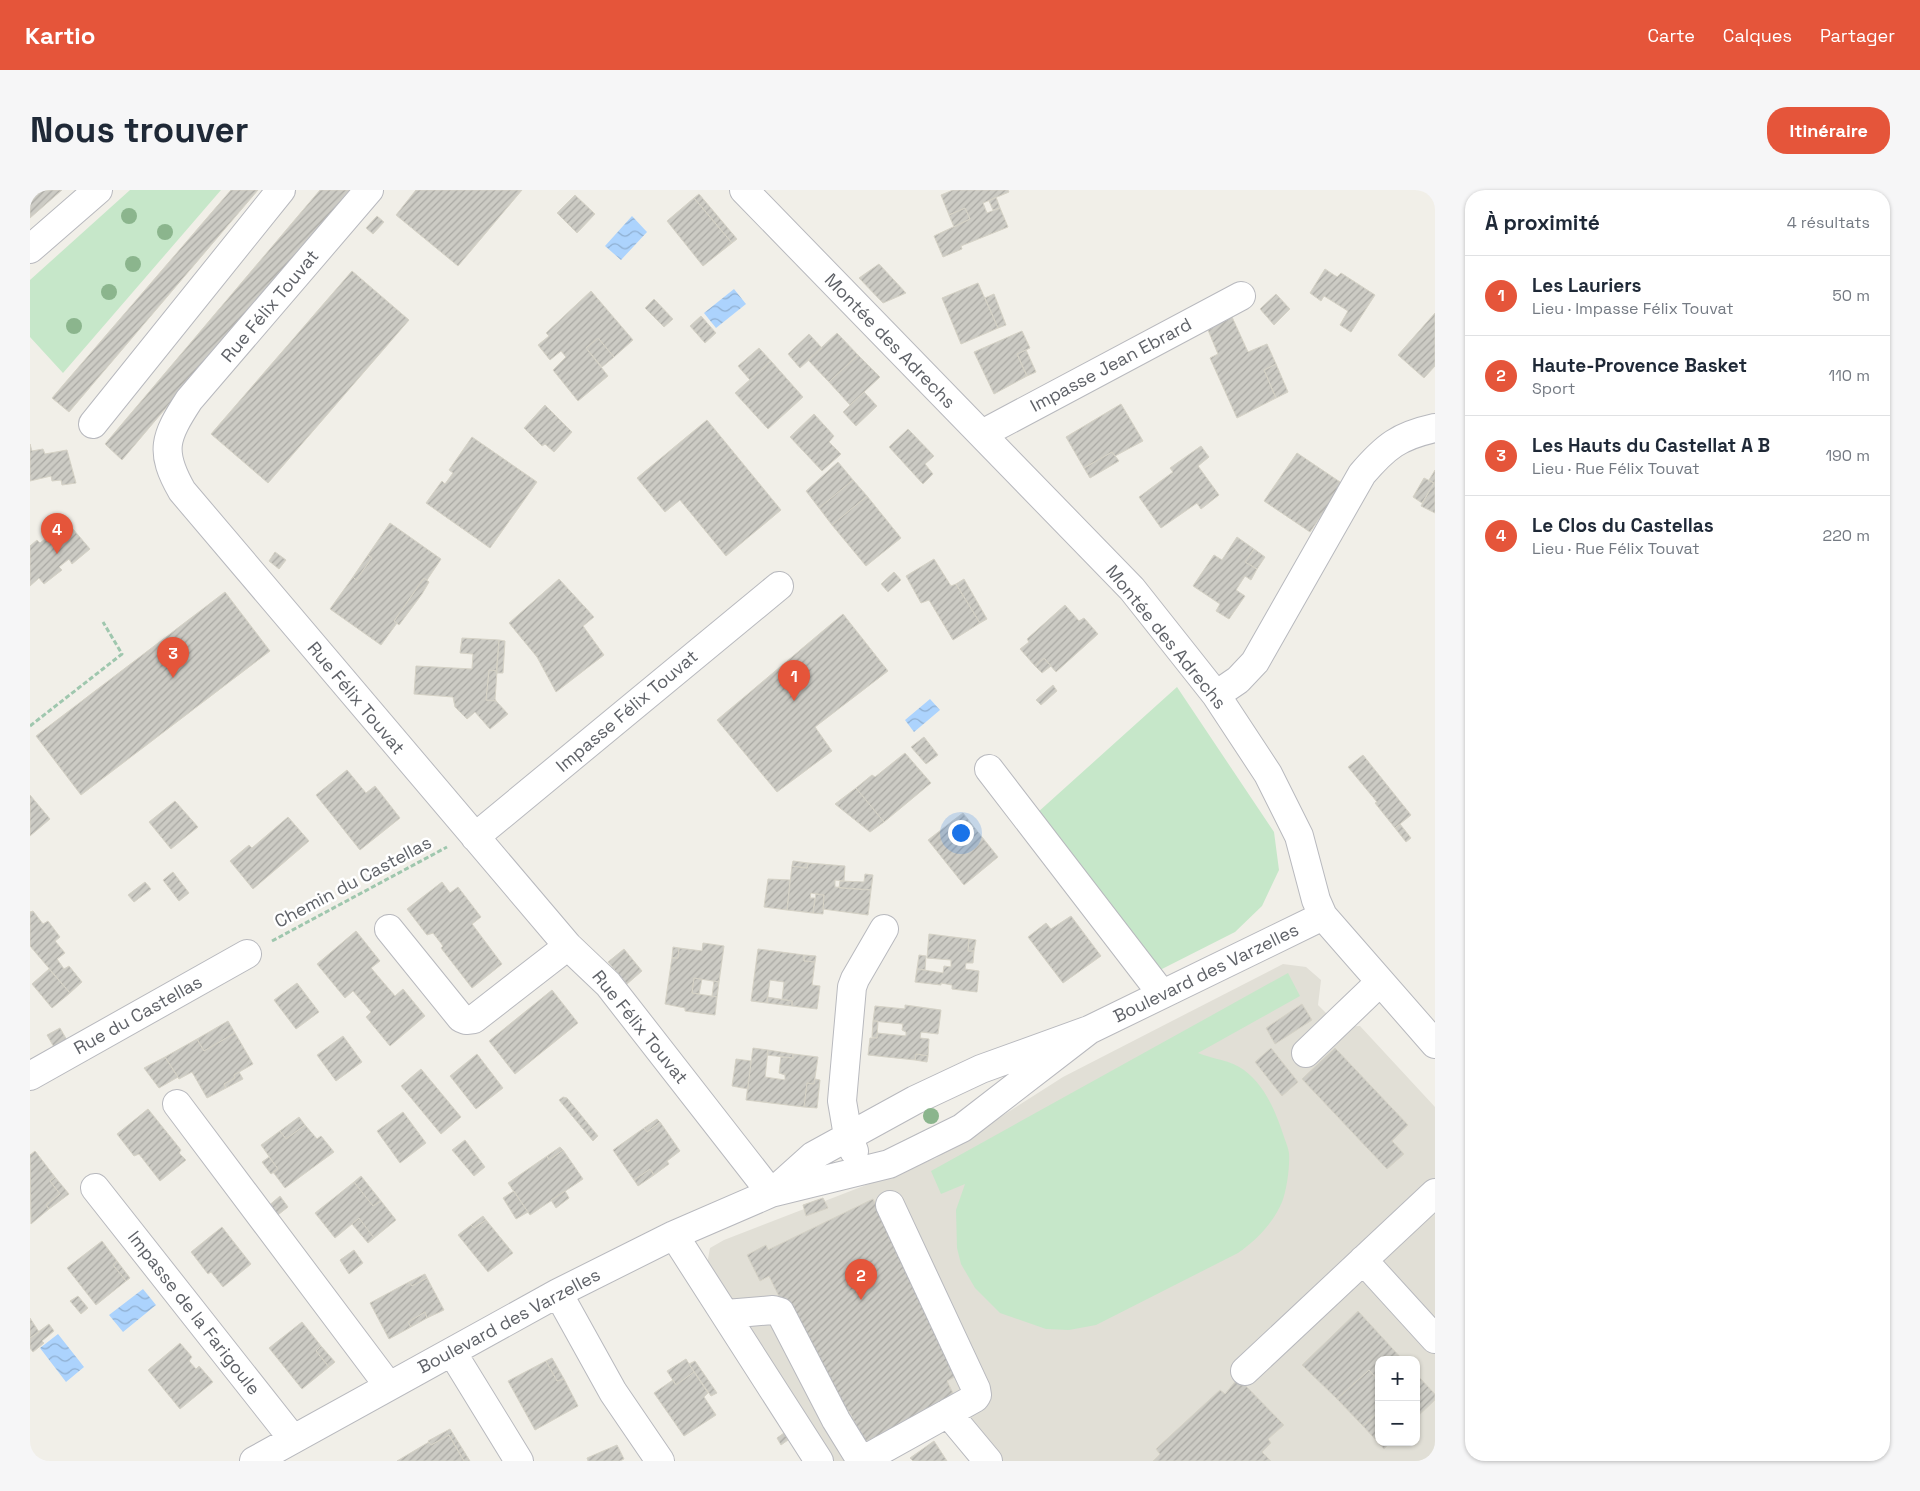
<!DOCTYPE html>
<html lang="fr">
<head>
<meta charset="utf-8">
<style>
	body { margin:0; font-family:"Space Grotesk",sans-serif; background:#f6f6f7; color:#1f2937 }
	.controls { position:absolute; right:15px; bottom:15px; display:grid; overflow:hidden; border-radius:10px; box-shadow:0 1px 4px #0004 }
	.controls button { width:45px; height:45px; display:grid; place-items:center; padding:0; border:0; border-bottom:1px solid #e0e1e3; background:#fff; color:#1f2937; font:25px sans-serif }
	.you { position:absolute; left:930px; top:642px; width:18px; height:18px; margin:-12px; border:4px solid #fff; border-radius:50%; background:#1a73e8; box-shadow:0 0 0 8px #1a73e833 }
	.badge { display:grid; place-items:center; width:32px; height:32px; border-radius:50%; background:#e5553a; color:#fff; font-size:16px; font-weight:700 }
	.pin { position:absolute; translate:-50% -41px; filter:drop-shadow(0 1px 2px #0008) }
	.pin::after { content:''; position:absolute; top:26px; width:18px; height:15px; background:inherit; clip-path:polygon(0 0,100% 0,50% 100%) }
	.list { margin:0; padding:0; list-style:none }
	h2 { display:flex; justify-content:space-between; align-items:center; height:65px; margin:0; padding:0 20px; font-size:21px }
	h2 small { font-size:16px; font-weight:400; color:#747a83 }
	.list li { display:grid; grid-template-columns:32px 1fr auto; gap:15px; align-items:center; box-sizing:border-box; height:80px; padding:0 20px; border-top:1px solid #e0e1e3 }
	.list b { display:block; font-size:19px; white-space:nowrap }
	.list p { margin:0; font-size:16px; white-space:nowrap; color:#747a83 }
	.list em { font-size:16px; font-style:normal; color:#747a83 }
	.map { position:relative; flex:none; width:1405px; height:1271px; overflow:hidden; border-radius:20px }
	header { display:flex; align-items:center; gap:30px; box-sizing:border-box; height:70px; padding:0 25px; background:#e5553a; color:#fff }
	header strong { font-size:24px }
	nav { display:flex; gap:28px; margin-inline-start:auto; font-size:18px }
	.intro { display:flex; align-items:center; justify-content:space-between; box-sizing:border-box; height:120px; padding:0 30px }
	h1 { margin:0; font-size:35px }
	.button { padding:12px 22px; border-radius:20px; background:#e5553a; color:#fff; font-size:18px; font-weight:700 }
	main { display:flex; gap:30px; padding:0 30px }
	aside { flex:1; background:#fff; border-radius:20px; box-shadow:0 1px 4px #0004 }
	.map>svg:first-child { display:block }
	.education { fill:#e1dfd6; fill-rule:evenodd }
	.green { fill:#c6e7c9 }
	.water { fill:url(#water-waves) }
	.building { fill:url(#building-hatch); stroke:#d5d2c6 }
	.lines { fill:none; stroke-linecap:round; stroke-linejoin:round }
	.minor-casing { stroke:#b8b9be; stroke-width:30 }
	.path { stroke:#9fc7ae; stroke-width:3; stroke-dasharray:5 2.5; stroke-linecap:butt }
	.minor { stroke:#fff; stroke-width:28 }
	.tree { fill:#8bb58d }
	.labels { text-anchor:middle; stroke-width:5; stroke-linejoin:round; paint-order:stroke }
	.street-label { font-size:18px; fill:#5f6268; stroke:#fff }
</style>
</head>
<body>
<header>
<strong>Kartio</strong>
<nav><a>Carte</a><a>Calques</a><a>Partager</a></nav>
</header>
<div class="intro"><h1>Nous trouver</h1><a class="button">Itinéraire</a></div>
<main>
<div class="map">
<svg width="1405" height="1271" viewBox="0 0 1405 1271">
	<defs>
		<pattern id="water-waves" width="16" height="10" patternUnits="userSpaceOnUse" patternTransform="scale(1.25)"><rect width="16" height="10" fill="#acd3fd"/><path d="M0 5q4-4 8 0t8 0" fill="none" stroke="#8fafd1"/></pattern>
		<pattern id="building-hatch" width="6" height="6" patternUnits="userSpaceOnUse" patternTransform="scale(1.25)"><rect width="6" height="6" fill="#cccbc4"/><path d="M-1 1l2-2M0 6l6-6M5 7l2-2" fill="none" stroke="#a9a8a3"/></pattern>
	</defs>
	<rect width="100%" height="100%" fill="#f1efe8"/>
	<!-- education -->
	<path class="education" d="M1253,774L1276,777L1291,790L1288,815L1310,837L1330,836L1405,917V1271H939L908,1234L849,1271H801L676,1080L680,1058L694,1050L906,968L1033,887ZM1349,1170H1386V1252H1349Z"/>
	<!-- green -->
	<path class="green" d="M100,0H191L33,183L0,147V90Z
		M1147,497L1244,642L1249,680L1232,716L1205,742L1130,780L1007,623Z
		M1258,783L1270,806L1168,863C1182,869 1201,870 1214,880C1235,896 1245,920 1253,944C1255,950 1258,957 1259,963C1260,975 1257,1000 1252,1012C1244,1032 1226,1051 1208,1063L1066,1135L1039,1140L1016,1139L970,1123L945,1098L931,1074L927,1058L926,1020L935,994L911,1004L901,981Z"/>
	<!-- water -->
	<path class="water" d="M602,26L617,42L591,70L575,56Z
		M704,99L716,114L686,138L674,123Z
		M900,509L910,520L884,542L875,530Z
		M113,1099L126,1115L93,1142L79,1125Z
		M28,1144L54,1177L36,1192L10,1158Z"/>
	<!-- building -->
	<path class="building" d="M0,0H32L0,28Z
		M201,0H228L39,222L22,208Z
		M290,0H320L92,270L75,254Z
		M386,0H492L428,76L366,25Z
		M923,0H978L979,2L953,13L957,23L970,18L978,37L931,56L932,59L913,67L904,46L940,29L935,18L919,25L911,5Z
		M669,4L707,49L702,53L664,8Z
		M545,5L565,24L547,43L527,23Z
		M966,7L970,18L963,20L959,11Z
		M664,8L702,53L673,76L637,31Z
		M935,18L940,29L924,37L919,25Z
		M347,26L354,32L343,44L336,38Z
		M849,74L876,103L853,113L829,88Z
		M1295,79L1307,87L1311,83L1345,105L1321,142L1310,135L1318,121L1294,106L1291,111L1280,103Z
		M322,81L379,130L238,293L181,244Z
		M948,93L968,138L931,154L912,108Z
		M561,101L603,150L584,167L568,148L556,158L578,186L548,211L523,180L536,167L531,161L520,170L508,155L519,146L516,143Z
		M964,104L976,135L968,138L955,108Z
		M1246,104L1260,119L1244,135L1230,119Z
		M624,109L643,129L634,137L615,118Z
		M1405,123V176L1394,188L1368,165Z
		M671,126L686,143L675,153L660,136Z
		M1202,127L1218,162L1237,154L1246,174L1234,180L1246,208L1207,228L1180,168L1188,164L1178,140Z
		M992,141L1000,158L987,164L997,186L964,204L944,162Z
		M807,143L828,165L799,192L778,170Z
		M779,144L792,158L770,178L758,164Z
		M568,148L584,167L572,177L556,158Z
		M729,158L741,171L720,190L708,176Z
		M996,160L1006,182L997,186L987,164Z
		M828,165L850,187L820,215L799,192Z
		M741,171L773,207L738,239L705,203Z
		M1246,174L1258,202L1246,208L1234,180Z
		M834,202L847,216L826,236L813,222Z
		M1091,214L1113,251L1085,266L1082,262L1054,278L1036,247Z
		M515,215L542,242L524,262L515,254L512,256L494,238Z
		M784,224L804,246L799,252L811,264L792,281L760,247Z
		M677,230L751,320L696,366L650,310L635,322L607,288Z
		M878,239L904,266L895,274L903,284L893,294L859,257Z
		M442,247L507,292L460,358L396,313L412,291L415,294L423,283L419,280Z
		M0,254L2,261L13,259L15,264L37,260L46,293L32,295L31,290L22,291L21,286L0,291Z
		M1171,256L1179,267L1168,276L1189,305L1171,319L1167,313L1131,338L1109,307L1143,282L1140,278Z
		M1082,262L1089,271L1060,288L1054,278Z
		M1267,263L1313,294L1280,342L1234,311Z
		M808,272L823,290L789,318L776,301Z
		M1405,280V323L1391,316L1404,293L1399,290Z
		M1394,288L1404,293L1392,313L1383,307Z
		M823,290L837,306L802,335L789,318Z
		M837,306L871,348L836,376L802,335Z
		M37,332L60,359L42,374L39,369L29,377L32,380L14,394L9,388L0,396V356L7,350L10,353L20,345L25,351L32,345L27,340Z
		M360,333L411,369L397,390L394,388L364,431L367,433L351,455L300,419L323,387L326,390L342,368L338,365Z
		M27,340L32,345L25,351L20,345Z
		M1207,347L1224,359L1215,372L1227,379L1221,390L1215,386L1206,400L1215,406L1199,429L1186,421L1190,414L1163,396L1184,365L1192,370Z
		M1224,359L1235,367L1227,379L1215,372Z
		M245,362L256,370L249,379L239,371Z
		M338,365L342,368L326,390L323,387Z
		M904,369L921,396L926,394L950,433L923,450L899,410L891,413L876,386Z
		M864,382L871,390L858,402L851,394Z
		M394,388L399,392L392,404L369,435L364,431Z
		M529,389L564,427L553,436L574,465L526,502L507,467L479,433Z
		M934,389L957,429L950,433L926,394Z
		M195,402L240,461L51,605L6,546Z
		M1035,415L1049,431L1054,428L1068,444L1026,482L1014,468L1005,476L990,459L999,452L997,449Z
		M813,424L858,481L785,537L802,561L747,602L687,530Z
		M432,448L469,450L467,481L459,480L456,510L466,511L478,524L460,539L445,522L437,529L425,517L423,507L384,504L386,476L442,479L443,464L430,463Z
		M469,450L475,451L473,483H466Z
		M1014,468L1021,476L1012,483L1005,476Z
		M459,480L467,481L465,509L466,511L456,510Z
		M1023,495L1027,501L1011,515L1006,510Z
		M894,547L908,565L896,574L881,557Z
		M875,563L901,593L854,632L826,598L842,585L845,587Z
		M1333,565L1381,625L1365,638L1345,613L1347,612L1318,577Z
		M317,580L336,603L345,596L370,628L330,660L286,605Z
		M826,598L854,632L840,642L805,614Z
		M0,605L20,629L0,646Z
		M145,611L168,637L141,659L119,632Z
		M933,623L944,637L936,643L925,629Z
		M258,627L279,651L223,699L200,671L219,655L222,658Z
		M925,629L936,643L944,637L968,667L934,695L898,650Z
		M1370,634L1381,648L1376,652L1365,638Z
		M763,671L778,673L777,678L762,676Z
		M778,673L815,676L814,691L805,690V697L841,700L838,725L793,719L794,705L781,703L780,708H785L783,723L757,720L762,676L777,678Z
		M143,682L159,703L149,711L133,690Z
		M835,684L843,685L841,700L809,698L810,691L834,692Z
		M738,689L760,690L757,720L734,717Z
		M115,692L121,699L104,712L98,705Z
		M412,692L420,703L428,697L451,727L442,734L472,774L442,798L411,758L413,756L403,743L397,745L377,719Z
		M786,704L794,705L793,724L783,723Z
		M3,721L13,734L18,731L30,747L25,751L35,763L27,769L34,779L39,776L52,792L40,803L0,756V722Z
		M1041,726L1071,766L1033,793L998,747L1016,733L1021,739Z
		M326,741L350,771L341,778L365,806L373,799L395,826L360,856L336,827L341,822L323,801L315,808L287,774Z
		M899,744L939,749L938,761H944L943,773H936L935,779L949,781L947,802L922,799V795L911,793V795L885,792L887,779L913,783L914,776L921,777V770L897,768Z
		M939,749L946,750L944,761H938Z
		M673,753L694,756L689,792L664,788L662,803L687,807L685,825L655,821V818L635,814L642,768H648L649,758L672,761Z
		M643,757L649,758L648,768H642Z
		M594,759L612,781L597,794L578,772Z
		M728,759L774,765V771L785,772L782,795L790,796L787,819L762,816V811L752,809L754,792L740,790L737,813L721,811Z
		M774,765L786,766L785,772L774,771Z
		M889,765L896,766L895,780L887,779Z
		M19,779L40,803L22,818L2,794Z
		M664,788L672,789L669,804L662,803Z
		M684,791L689,792L687,807L682,806Z
		M267,793L289,822L266,839L244,810Z
		M522,800L548,833L485,884L459,851Z
		M737,807L762,811V816L737,813Z
		M1272,814L1282,830L1245,854L1236,838Z
		M875,815L911,820L908,844L891,842L890,848L899,849L898,866L886,864L885,870L838,865L840,848H847V843L876,846V842L872,840L873,834L843,831L845,816L875,819Z
		M198,831L205,843L174,861L167,849Z
		M843,831H848L847,848L842,847Z
		M30,838L38,852L25,859L17,845Z
		M205,843L223,874L204,885L205,888L194,894L196,898L177,908L162,882L149,889L135,867L167,849L174,861Z
		M313,846L332,872L306,891L287,865Z
		M723,858L738,860L735,887L755,890V885L749,883L751,867L763,868V864L788,867L784,894L777,893L774,917L716,910Z
		M1241,858L1268,892L1252,906L1225,872Z
		M1305,858L1378,935L1362,951L1374,964L1357,979L1272,889Z
		M738,860L763,864V868L737,865Z
		M447,864L473,898L446,919L420,886Z
		M886,864L898,866L897,872L885,870Z
		M135,867L148,887L129,898L114,878Z
		M706,869L721,871L718,899L702,896Z
		M391,879L431,927L411,944L371,896Z
		M209,882L213,889L196,898L194,894L205,888L204,885Z
		M785,889L790,890L787,918L774,917L777,893L784,894Z
		M533,907L537,908L568,946L563,951L529,910Z
		M118,919L151,960L149,963L156,970L130,991L109,964L104,966L87,944Z
		M373,922L396,953L370,973L347,941Z
		M269,927L275,935L256,949L250,941Z
		M627,929L630,932L617,942L614,938Z
		M630,932L650,961L637,971L639,974L624,985L620,979L604,990L583,960L614,938L617,942Z
		M275,935L287,949L291,946L304,962L255,998L243,982L248,979L231,955L250,941L256,949Z
		M435,950L455,977L444,986L422,960Z
		M530,957L533,960L519,970L517,966Z
		M533,960L553,989L500,1025L478,993L517,966L519,970Z
		M5,961L25,987L20,991L30,1004L16,1015L19,1019L1,1034L0,965Z
		M239,967L248,979L241,984L232,972Z
		M620,979L624,985L608,996L604,990Z
		M331,986L351,1011L343,1016L324,992Z
		M25,987L39,1004L19,1019L16,1015L30,1004L20,991Z
		M324,992L343,1016L351,1011L366,1030L344,1048L329,1028L305,1048L285,1023Z
		M484,1001L498,1022L486,1029L473,1008Z
		M535,1001L539,1008L526,1018L521,1010Z
		M250,1006L258,1017L244,1028L236,1018Z
		M793,1008L798,1018L776,1026L773,1015Z
		M843,1009L928,1185L917,1191L926,1209L835,1252L819,1221L807,1224L739,1086L730,1091L717,1065L736,1055L738,1060Z
		M453,1026L456,1030L444,1038L441,1035Z
		M329,1028L344,1048L338,1053L322,1034Z
		M456,1030L483,1063L458,1082L428,1045L441,1035L444,1038Z
		M192,1037L221,1074L193,1097L181,1082L178,1084L161,1062Z
		M72,1051L87,1071L83,1075L96,1091L66,1115L37,1078Z
		M324,1060L333,1073L319,1084L310,1070Z
		M87,1071L100,1088L96,1091L83,1075Z
		M395,1084L397,1088L382,1096L379,1092Z
		M397,1088L414,1120L397,1128L395,1122L378,1132L381,1137L359,1149L340,1113L379,1092L382,1096Z
		M48,1106L58,1118L51,1124L40,1111Z
		M1328,1121L1373,1170H1349V1191L1339,1180L1307,1209L1272,1175Z
		M395,1122L397,1128L381,1137L378,1132Z
		M0,1128L9,1142L0,1148Z
		M272,1132L291,1156L286,1161L299,1177L272,1199L239,1158Z
		M19,1134L24,1141L12,1151L14,1153L3,1162L0,1158V1148Z
		M150,1153L162,1167L159,1171L166,1179L169,1176L183,1192L150,1219L118,1180Z
		M291,1156L305,1172L299,1177L286,1161Z
		M522,1168L534,1189L527,1191L516,1171Z
		M656,1169L664,1182L646,1195L637,1181Z
		M516,1171L527,1191L534,1189L548,1216L505,1240L478,1191Z
		M665,1171L687,1203L681,1206L659,1174Z
		M1339,1180L1349,1191V1221L1333,1236L1307,1209Z
		M664,1182L678,1203L674,1207L686,1225L654,1246L624,1203L643,1190L646,1195Z
		M1386,1184L1405,1204V1210L1386,1228Z
		M1208,1188L1254,1235L1238,1249L1241,1253L1232,1262L1241,1271H1123L1130,1264L1126,1259L1190,1200L1195,1204Z
		M1349,1221V1252H1361L1354,1259L1333,1236Z
		M420,1239L440,1271H434L419,1245L401,1255L398,1251Z
		M754,1243L758,1250L751,1255L747,1248Z
		M419,1245L434,1271H367L399,1252L401,1255Z
		M904,1251L917,1271H883L880,1268Z
		M587,1255L594,1269L590,1271H558L557,1268Z"/>
	<g class="lines">
		<!-- minor casing -->
		<g class="minor-casing">
			<path id="minor" d="M339,0L159,210C135,247 129,261 152,301L538,756L578,794L741,1003
				M714,0L1102,399L1186,505L1238,584L1269,646L1286,710L1293,726L1405,854
				M0,59L68,0
				M63,234L251,0
				M952,244L1211,106
				M1186,505L1208,490L1225,472L1332,284C1356,256 1369,246 1405,238
				M959,579L1132,804
				M445,647L749,396
				M359,739L431,828L436,830L444,829L538,756
				M1276,863L1350,792
				M0,886L217,764
				M147,914L358,1195
				M824,961L818,946L812,911L822,797L825,789L854,739
				M65,998L263,1249
				M744,1001L783,966L885,910L951,879L1059,840L1293,726
				M644,1045L789,1271
				M1333,1070L1405,1149
				M528,1103L583,1202L630,1271
				M696,1124L743,1120L750,1122L806,1230L827,1264L833,1269L837,1268L945,1208L947,1205L946,1199L860,1015
				M422,1162L489,1271
				M1215,1181L1405,1003
				M918,1223L958,1271
				M224,1271L528,1103L644,1045L741,1003L859,974L932,938L1059,840"/>
		</g>
		<!-- path -->
		<path class="path" d="M0,536L92,464L73,432
			M242,751L417,657"/>
		<!-- minor -->
		<use href="#minor" class="minor"/>
	</g>
	<!-- trees -->
	<g class="tree">
		<circle cx="99" cy="26" r="8"/>
		<circle cx="135" cy="42" r="8"/>
		<circle cx="103" cy="74" r="8"/>
		<circle cx="79" cy="102" r="8"/>
		<circle cx="44" cy="136" r="8"/>
		<circle cx="901" cy="926" r="8"/>
	</g>
	<g class="labels">
		<!-- street labels -->
		<g class="street-label">
			<text transform="translate(240 116) rotate(-50)" y="6">Rue Félix Touvat</text>
			<text transform="translate(860 151) rotate(46)" y="6">Montée des Adrechs</text>
			<text transform="translate(1081 175) rotate(-28)" y="6">Impasse Jean Ebrard</text>
			<text transform="translate(1136 447) rotate(51)" y="6">Montée des Adrechs</text>
			<text transform="translate(326 508) rotate(50)" y="6">Rue Félix Touvat</text>
			<text transform="translate(597 521) rotate(-40)" y="6">Impasse Félix Touvat</text>
			<text transform="translate(323 692) rotate(-28)" y="6">Chemin du Castellas</text>
			<text transform="translate(1176 783) rotate(-26)" y="6">Boulevard des Varzelles</text>
			<text transform="translate(108 825) rotate(-29)" y="6">Rue du Castellas</text>
			<text transform="translate(610 837) rotate(51)" y="6">Rue Félix Touvat</text>
			<text transform="translate(164 1123) rotate(52)" y="6">Impasse de la Farigoule</text>
			<text transform="translate(479 1131) rotate(-28)" y="6">Boulevard des Varzelles</text>
		</g>
	</g>
</svg>
<div class="controls">
<button>+</button>
<button>−</button>
</div>
<div class="you"></div>
<div class="pin badge" style="left:764px;top:511px">1</div>
<div class="pin badge" style="left:831px;top:1110px">2</div>
<div class="pin badge" style="left:143px;top:488px">3</div>
<div class="pin badge" style="left:27px;top:364px">4</div>
</div>
<aside>
<h2>À proximité<small>4 résultats</small></h2>
<ul class="list">
<li><span class="badge">1</span><div><b>Les Lauriers</b><p>Lieu · Impasse Félix Touvat</p></div><em>50 m</em></li>
<li><span class="badge">2</span><div><b>Haute-Provence Basket</b><p>Sport</p></div><em>110 m</em></li>
<li><span class="badge">3</span><div><b>Les Hauts du Castellat A B</b><p>Lieu · Rue Félix Touvat</p></div><em>190 m</em></li>
<li><span class="badge">4</span><div><b>Le Clos du Castellas</b><p>Lieu · Rue Félix Touvat</p></div><em>220 m</em></li>
</ul>
</aside>
</main>
</body>
</html>
